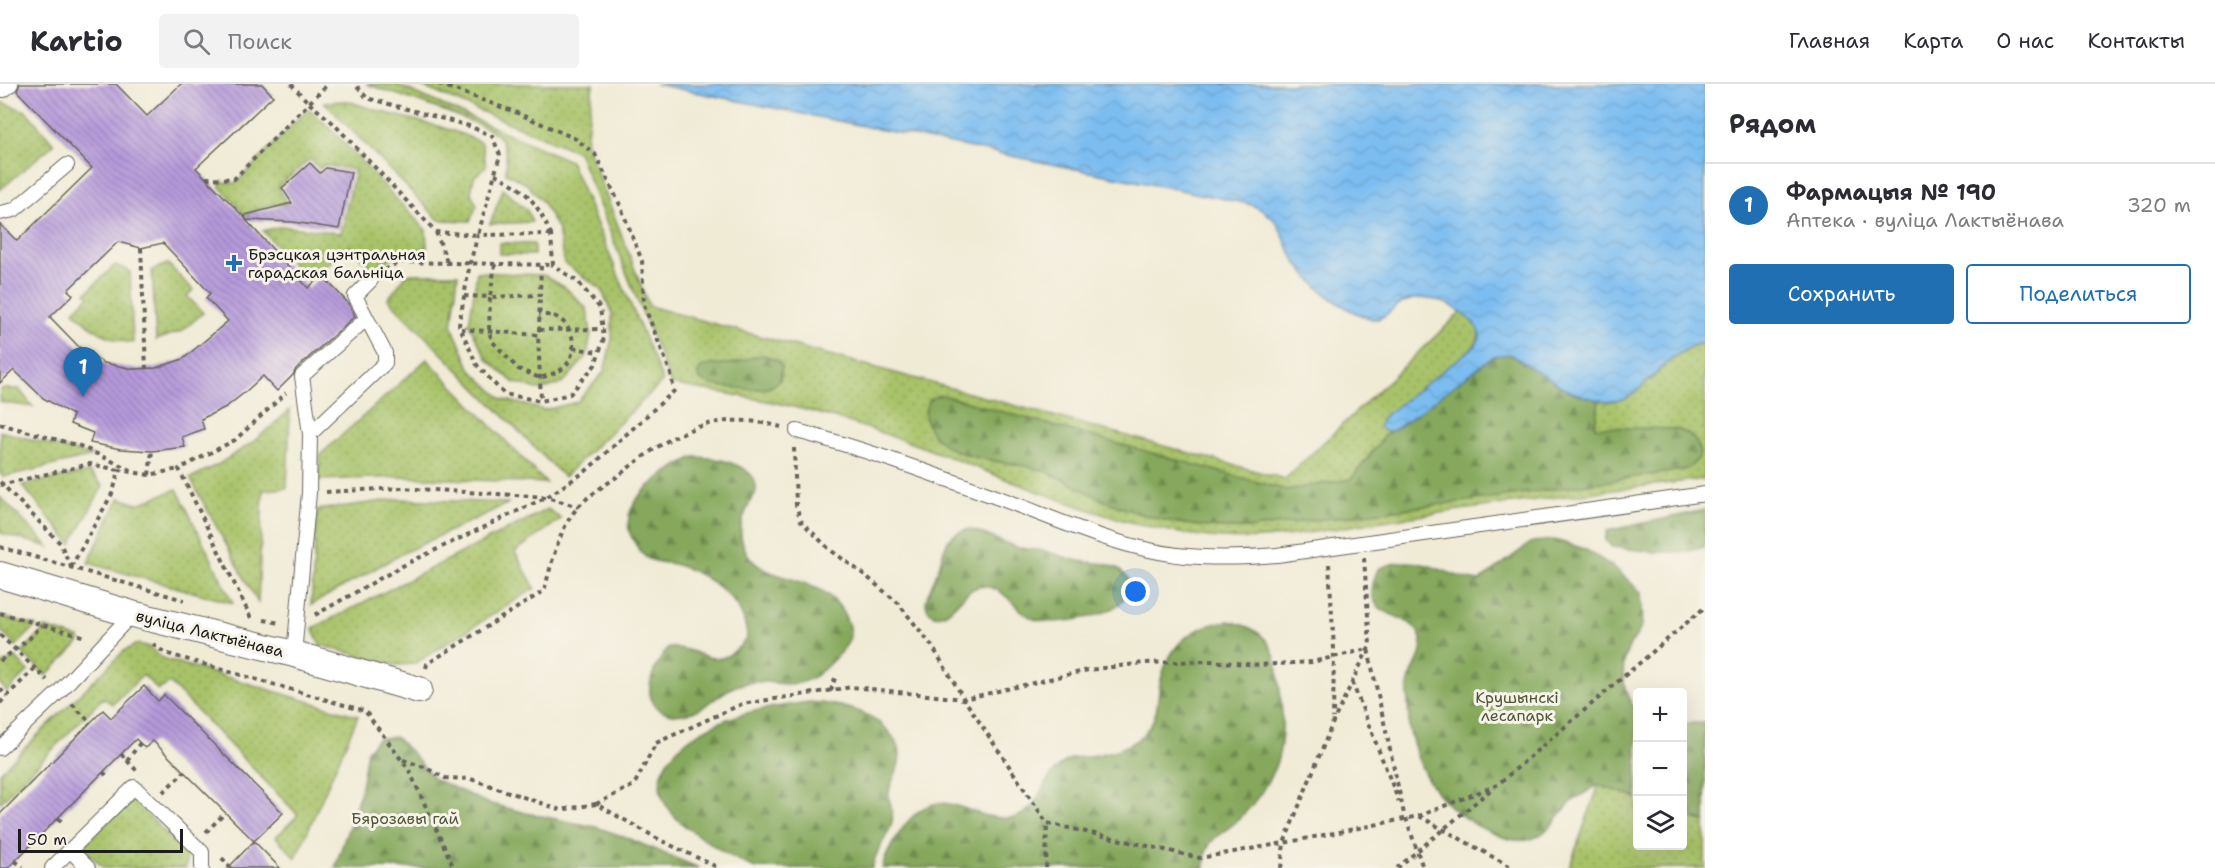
<!DOCTYPE html>
<html lang="ru">
<head>
<meta charset="utf-8">
<style>
	body { margin:0; font-family:"Shantell Sans",sans-serif; background:#f2f2f3; color:#2b2b33 }
	.controls { position:absolute; right:18px; bottom:18px; display:grid; overflow:hidden; border-radius:6px; box-shadow:0 6px 24px #0002 }
	.controls button { width:54px; height:54px; display:grid; place-items:center; padding:0; border:0; border-bottom:2px solid #e1e1e2; background:#fff; color:#2b2b33; font:30px sans-serif }
	.scale { position:absolute; left:18px; bottom:15px; width:165px; box-sizing:border-box; padding-left:6px; border:3px solid #1c1c1c; border-top:0; font-size:16px; line-height:21px; white-space:nowrap; color:#1c1c1c; -webkit-text-stroke:4px #f7f3e8; paint-order:stroke }
	.you { position:absolute; left:1136px; top:508px; width:21px; height:21px; margin:-15px; border:4px solid #fff; border-radius:50%; background:#1a73e8; box-shadow:0 0 0 9px #1a73e833 }
	.badge { display:grid; place-items:center; width:39px; height:39px; border-radius:50%; background:#1f6fb2; color:#fff; font-size:20px; font-weight:700 }
	.pin { position:absolute; translate:-50% -50px; filter:drop-shadow(0 2px 3px #0008) }
	.pin::after { content:''; position:absolute; top:32px; width:21px; height:18px; background:inherit; clip-path:polygon(0 0,100% 0,50% 100%) }
	.list { margin:0; padding:0; list-style:none }
	h2 { display:flex; justify-content:space-between; align-items:center; height:78px; margin:0; padding:0 24px; font-size:26px }
	h2 small { font-size:20px; font-weight:400; color:#7c7c81 }
	.list li { display:grid; grid-template-columns:39px 1fr auto; gap:18px; align-items:center; box-sizing:border-box; height:84px; padding:0 24px; border-top:2px solid #e1e1e2 }
	.list b { display:block; font-size:22px; white-space:nowrap }
	.list p { margin:0; font-size:20px; white-space:nowrap; color:#7c7c81 }
	.list em { font-size:20px; font-style:normal; color:#7c7c81 }
	.actions { display:flex; gap:12px; padding:18px 24px }
	.actions a { flex:1; padding:14px 0; border:2px solid #1f6fb2; border-radius:6px; text-align:center; font-size:21px; color:#1f6fb2 }
	.actions .main { background:#1f6fb2; color:#fff }
	.icon { flex:none; width:33px; height:33px; fill:none; stroke:currentColor; stroke-width:2; stroke-linecap:round; stroke-linejoin:round }
	.map { position:relative; flex:none; width:1705px; height:784px; overflow:hidden }
	header { display:flex; align-items:center; gap:36px; box-sizing:border-box; height:84px; padding:0 30px; background:#fff; border-bottom:2px solid #e1e1e2 }
	header strong { font-size:28px }
	nav { display:flex; gap:33px; margin-inline-start:auto; font-size:21px }
	.search { width:420px; height:54px; background:#f2f2f3; display:flex; align-items:center; gap:15px; box-sizing:border-box; padding:0 21px; border-radius:6px; color:#7c7c81; font-size:22px }
	main { display:flex }
	aside { flex:1; background:#fff }
	.map>svg:first-child { display:block }
	.grass { fill:url(#grass-dots); stroke:#626f42; stroke-width:1.5 }
	.forest { fill:url(#forest-firs); stroke:#50623c; stroke-width:1.5 }
	.water { fill:url(#water-waves); stroke:#4c6c86; stroke-width:1.5 }
	.building { fill:url(#building-back-hatch); fill-rule:evenodd }
	.lines { fill:none; stroke-linecap:round; stroke-linejoin:round }
	.service-casing { stroke:#66645d; stroke-width:16 }
	.minor-casing { stroke:#66645d; stroke-width:28 }
	.path { stroke:#66645d; stroke-width:4; stroke-dasharray:4.5 4.5; stroke-linecap:butt }
	.service { stroke:#fff; stroke-width:14 }
	.minor { stroke:#fff; stroke-width:26 }
	.poi-dot { fill:#1f6fb2; stroke:#f7f3e8; stroke-width:2 }
	.labels { text-anchor:middle; stroke-width:6; stroke-linejoin:round; paint-order:stroke }
	.poi-label { font-size:16px; fill:#1c1c1c; stroke:#f7f3e8; text-anchor:start }
	.street-label { font-size:16px; fill:#1c1c1c; stroke:#f7f3e8 }
	.park-label { font-size:16px; fill:#4d5637; stroke:#f7f3e8 }
</style>
</head>
<body>
<header>
<strong>Kartio</strong>
<div class="search"><svg class="icon" aria-label="search" viewBox="0 0 24 24"><circle cx="10" cy="10" r="6"/><path d="M15 15l6 6"/></svg>Поиск</div>
<nav><a>Главная</a><a>Карта</a><a>О нас</a><a>Контакты</a></nav>
</header>
<main>
<div class="map">
<svg width="1705" height="784" viewBox="0 0 1705 784">
	<defs>
		<pattern id="grass-dots" width="8" height="8" patternUnits="userSpaceOnUse" patternTransform="scale(1.5)"><rect width="8" height="8" fill="#a7c268"/><path d="M2 2h.1M6 6h.1" fill="none" stroke="#8fa65a" stroke-width="1.8" stroke-linecap="round"/></pattern>
		<pattern id="forest-firs" width="22" height="20" patternUnits="userSpaceOnUse" patternTransform="scale(1.5)"><rect width="22" height="20" fill="#85a85c"/><path d="M5 1l3.5 6h-7zM16 11l3.5 6h-7z" fill="#6c884b"/></pattern>
		<pattern id="water-waves" width="16" height="10" patternUnits="userSpaceOnUse" patternTransform="scale(1.5)"><rect width="16" height="10" fill="#7cbdf1"/><path d="M0 5q4-4 8 0t8 0" fill="none" stroke="#6ba2ce"/></pattern>
		<pattern id="building-back-hatch" width="6" height="6" patternUnits="userSpaceOnUse" patternTransform="scale(1.5)"><rect width="6" height="6" fill="#b69adb"/><path d="M-1 5l2 2M0 0l6 6M5-1l2 2" fill="none" stroke="#937db1"/></pattern>
	</defs>
	<rect width="100%" height="100%" fill="#f7f3e8"/>
	<filter id="ink" filterUnits="userSpaceOnUse"><feTurbulence type="fractalNoise" baseFrequency=".0167" numOctaves="2"/><feDisplacementMap in="SourceGraphic" scale="12" xChannelSelector="R" yChannelSelector="G"/><feConvolveMatrix kernelMatrix="1 2 1 2 8 2 1 2 1" color-interpolation-filters="sRGB"/></filter>
	<filter id="wash" filterUnits="userSpaceOnUse"><feTurbulence type="fractalNoise" baseFrequency=".008" numOctaves="4" result="noise"/><feDisplacementMap in="SourceGraphic" scale="24" xChannelSelector="R" yChannelSelector="G"/><feGaussianBlur stdDeviation="1.35" result="paint"/><feColorMatrix in="noise" values="0 0 0 0 0 0 0 0 0 0 0 0 0 0 0 0 0 1.4 0 .05"/><feComposite in="paint" operator="in"/></filter>
	<g filter="url(#wash)">
		<rect width="100%" height="100%" fill="#f0ebd5"/>
		<!-- grass -->
		<path class="grass" d="M366,0H395L570,77L663,297L564,393L388,215L407,190H458L452,242L471,286L502,315L545,326L577,318L604,288L612,255V229L601,205L564,179L558,146L542,117L527,100L506,89C507,75 507,65 499,53C490,40 388,8 366,0Z
			M416,0H593L586,59L649,222L1285,395L1461,228C1477,241 1487,247 1471,266L1381,336L1392,347L1486,276L1518,275L1567,306L1599,317L1650,296L1672,274L1692,262L1705,258V395C1603,407 1500,420 1398,435C1343,442 1279,458 1224,454C1115,447 1015,396 914,360C870,345 826,330 781,320C745,312 708,307 671,300L578,68Z
			M348,17C392,34 441,38 482,59L486,82L474,93L471,109L477,121L470,137L439,136L324,18Z
			M0,18L26,27L54,60L0,106Z
			M308,25L329,43L426,146L427,164L396,171L374,187L349,162L308,197L263,147L282,142L341,149L355,86L324,81L320,85L310,75L278,103L288,120L270,121L245,131L220,103V98L236,99Z
			M503,105L527,126L532,138L490,140Z
			M499,159L534,160V171L499,170Z
			M168,180L193,206L187,212L203,229L182,247L156,256L152,186Z
			M115,181L130,187L133,259C108,256 91,245 74,227L89,212L86,209Z
			M477,188L544,191L566,204L587,225L591,249L587,272L563,299L541,306L513,298L487,275L469,240Z
			M427,275L546,399L403,393L318,396L321,370Z
			M0,305H19L33,323L0,318Z
			M290,326L287,404L263,406L258,519L190,394L219,380L253,358Z
			M0,347L93,372L3,393L0,389Z
			M89,388L103,402L71,460L22,401Z
			M177,405L233,519L88,479L119,414L138,420Z
			M0,413L49,463L0,449Z
			M398,415L509,419L401,470L311,521L317,426Z
			M548,425L561,435L515,468L535,504L414,580L394,581L320,561L313,544Z
			M0,532L36,542L16,562L0,546Z
			M45,544L79,554L80,558L46,592L22,568Z
			M137,560L149,563L162,574L358,632L296,774L276,753L298,731L170,599L158,606L143,591L113,620L103,614L0,719V688L124,567Z
			M15,573L28,587L7,608L0,600V582Z
			M1599,701L1637,714L1638,762H1682L1683,730L1705,738V784H1569Z
			M132,715L187,770L186,784H104L82,763Z"/>
		<!-- forest -->
		<path class="forest" d="M1501,270H1509L1567,306L1599,317L1595,343L1676,345C1690,349 1702,358 1699,374L1690,383L1684,386L1491,414L1253,444C1203,446 1157,438 1110,419C1087,410 1067,395 1044,387C1011,375 945,380 928,342C922,330 925,312 942,311L1286,406L1351,395L1388,348L1396,345L1486,276Z
			M764,271L778,277L782,283L780,296C777,299 773,302 768,304C757,307 711,303 702,297C698,294 698,292 698,288L703,282L736,279L756,272Z
			M694,373C712,373 758,379 756,406C756,410 752,415 750,418C744,431 738,443 742,457C753,505 820,483 844,530C847,537 851,544 850,552C848,562 839,570 832,577C793,620 776,587 736,602C722,607 711,620 697,626C681,633 653,633 650,610C648,593 658,577 668,564C703,561 715,595 747,554C746,516 708,490 674,480C666,478 655,479 647,474C640,470 635,459 631,452C616,416 668,386 694,373Z
			M1705,426V463L1685,468H1655L1612,463L1605,456L1607,447Z
			M970,445L1019,464L1045,467L1078,477L1106,480L1119,485L1127,493L1131,500C1128,507 1125,515 1119,520C1102,534 1055,542 1034,535C1017,528 1008,507 989,503C967,498 960,522 944,530C933,535 926,527 926,517C929,505 934,497 938,486C945,465 944,449 970,445Z
			M1555,456L1585,465L1615,484L1641,508C1641,518 1644,532 1642,541C1640,548 1633,555 1630,561C1619,582 1622,610 1637,627V714L1599,701C1589,706 1580,711 1572,718C1559,729 1553,745 1536,753C1523,760 1506,755 1492,749C1455,733 1426,705 1415,665C1413,658 1410,651 1409,643C1409,630 1407,615 1408,602C1410,585 1425,573 1421,555C1414,523 1353,540 1378,485C1384,483 1390,480 1396,479C1425,473 1452,494 1479,497L1532,458Z
			M1228,537C1264,544 1276,561 1279,596C1282,625 1286,655 1275,683C1267,701 1256,718 1242,732C1223,753 1203,751 1205,784H882C886,769 896,753 906,740C942,695 966,737 1009,734C1016,734 1024,730 1029,725C1045,707 1044,691 1068,676C1073,673 1079,673 1085,673C1108,669 1136,664 1149,643C1159,629 1157,616 1160,600C1168,562 1190,542 1228,537Z
			M809,618C839,620 873,626 892,652C896,658 901,664 900,672C900,685 892,695 889,707C887,718 895,727 892,738C887,755 875,767 872,784C844,784 817,784 789,784C779,784 766,784 757,784C742,781 706,757 693,748C632,705 665,662 720,638C748,626 779,622 809,618Z
			M1683,639H1705V738L1683,730Z
			M395,653L411,668L433,694L487,719L526,729L596,743L625,753L699,784H335L360,709L367,667L378,654Z"/>
		<!-- water -->
		<path class="water" d="M655,0H1705V258L1692,262L1672,274L1634,310L1626,315L1607,318L1586,313L1567,306L1509,270L1494,272L1396,345C1389,348 1383,349 1379,342L1383,333L1475,262L1480,253C1478,240 1470,236 1461,228C1443,215 1417,208 1397,222C1387,229 1382,238 1369,234C1340,225 1313,202 1296,178C1279,151 1284,133 1249,120Z"/>
		<g id="blocks">
			<!-- building -->
			<path class="building" d="M20,0H116L147,32L181,0H262L273,12L196,84L246,135L245,131L292,119L282,104L310,79L320,89L326,84L351,88L339,145L293,138L246,136L308,204L322,191L348,219L355,232L296,285L293,291L277,307L263,292L244,309L226,323L201,335L204,345L182,353L185,363L152,367L121,365L90,359L93,349L70,340L73,331L43,314L14,286L0,299V140L17,157L92,84L17,7ZM118,158L141,164L163,159L210,209L206,214L228,237L183,275L156,284L134,285L104,279L79,263L50,233L73,211L68,206Z
				M144,602L158,617L164,611L283,729L254,757L153,657L145,664L136,655L8,784H0V730L103,626L111,634Z
				M254,757L280,784H228Z"/>
		</g>
	</g>
	<g filter="url(#ink)">
		<use href="#blocks" fill-opacity="0" stroke="#66645d" stroke-width="1.5"/>
		<g class="lines">
			<!-- service casing -->
			<g class="service-casing">
				<path id="service" d="M0,4L4,6L11,0
					M0,129L14,126L67,81
					M797,347C865,365 930,389 996,413C1054,434 1115,463 1177,471C1211,475 1243,474 1277,471L1705,410
					M310,350L302,292L366,235
					M294,570L309,409L310,350L385,279V269L355,212L371,196
					M0,664L59,608L132,530
					M70,766L88,784
					M52,784L134,703L202,768V784"/>
			</g>
			<!-- minor casing -->
			<g class="minor-casing">
				<path id="minor" d="M0,491L132,530L294,570L419,606"/>
			</g>
			<!-- path -->
			<path class="path" d="M291,0L309,19L328,0
				M495,90C530,109 534,115 551,150
				M206,94L234,95L309,19L332,38L436,148L478,151L500,71L492,52L469,42L367,14L355,0
				M436,148L447,178
				M551,150L553,181L578,198L600,224L604,254L595,281L570,310L541,317L504,310L477,281L459,241L470,179L478,151Z
				M141,164L146,285
				M495,180L490,213L540,211L541,181
				M385,186L399,178L553,181
				M464,212L490,213L489,247L492,257L518,285L540,294C546,292 553,290 559,287C580,275 577,241 554,232C550,231 543,231 539,231
				M461,245L538,251L541,317
				M539,246L603,245
				M539,247L540,211
				M573,264L599,268
				M0,340L80,362L133,387
				M794,364L796,421L801,437L829,465L866,492L898,519L932,562L964,615L1047,739L1200,774L1284,759L1333,638L1370,561L1364,474
				M149,391L152,367
				M0,398L60,459L71,483
				M0,401L90,380L119,386
				M326,408L401,404L547,413L578,423
				M0,463L184,516
				M1329,480L1334,565L1333,634
				M71,483L113,408L119,386L149,391L179,385
				M0,529L86,553
				M315,531L406,480L547,413L586,387L674,307L671,290L644,221L642,177L620,121L595,70L576,55L515,28L439,0
				M251,534L179,385L235,356L286,309
				M264,536L280,539
				M0,551L47,596
				M153,560L165,569L365,627L409,686L454,784
				M0,577L29,555L42,541
				M426,584L427,580L544,507C552,479 558,446 578,423C589,411 605,401 618,392C671,350 711,324 781,343
				M1352,598L1399,718
				M0,605L7,612
				M831,607L835,594
				M0,619L35,584
				M72,620L91,639
				M121,670L137,687
				M403,676L424,683L445,694L471,695L561,726L596,720L662,757L719,784
				M127,677L140,659
				M103,688L109,694
				M163,708L184,688
				M596,720L634,701L656,659L742,620L852,603L964,615L1088,586L1144,579L1209,577L1260,581L1312,578L1368,565L1404,730
				M1419,732L1513,784
				M58,734L64,740
				M1406,734L1423,784
				M206,748L225,729
				M222,774L231,784
				M15,777L23,783
				M1046,784L1047,739
				M1281,784L1284,759L1419,732L1497,701L1705,523
				M1397,784L1494,703"/>
			<!-- service -->
			<use href="#service" class="service"/>
			<!-- minor -->
			<use href="#minor" class="minor"/>
		</g>
	</g>
	<!-- markers -->
	<path class="poi-dot" d="M231 170h6v6h6v6h-6v6h-6v-6h-6v-6h6z"/>
	<g class="labels">
		<!-- poi labels -->
		<g class="poi-label">
			<text x="248" y="176">Брэсцкая цэнтральная<tspan x="248" dy="18">гарадская бальніца</tspan></text>
		</g>
		<!-- street labels -->
		<g class="street-label">
			<text transform="translate(210 549) rotate(14)" y="6">вуліца Лактыёнава</text>
		</g>
		<!-- park labels -->
		<g class="park-label">
			<text x="1517" y="619">Крушынскі<tspan x="1517" dy="18">лесапарк</tspan></text>
			<text x="405" y="740">Бярозавы гай</text>
		</g>
	</g>
</svg>
<div class="controls">
<button>+</button>
<button>−</button>
<button><svg class="icon" aria-label="layers" viewBox="0 0 24 24"><path d="M12 4l9 5-9 5-9-5zM3 14l9 5 9-5"/></svg></button>
</div>
<div class="scale">50 m</div>
<div class="you"></div>
<div class="pin badge" style="left:83px;top:313px">1</div>
</div>
<aside>
<h2>Рядом<small></small></h2>
<ul class="list">
<li><span class="badge">1</span><div><b>Фармацыя № 190</b><p>Аптека · вуліца Лактыёнава</p></div><em>320 m</em></li>
</ul>
<div class="actions"><a class="main">Сохранить</a><a>Поделиться</a></div>
</aside>
</main>
</body>
</html>
